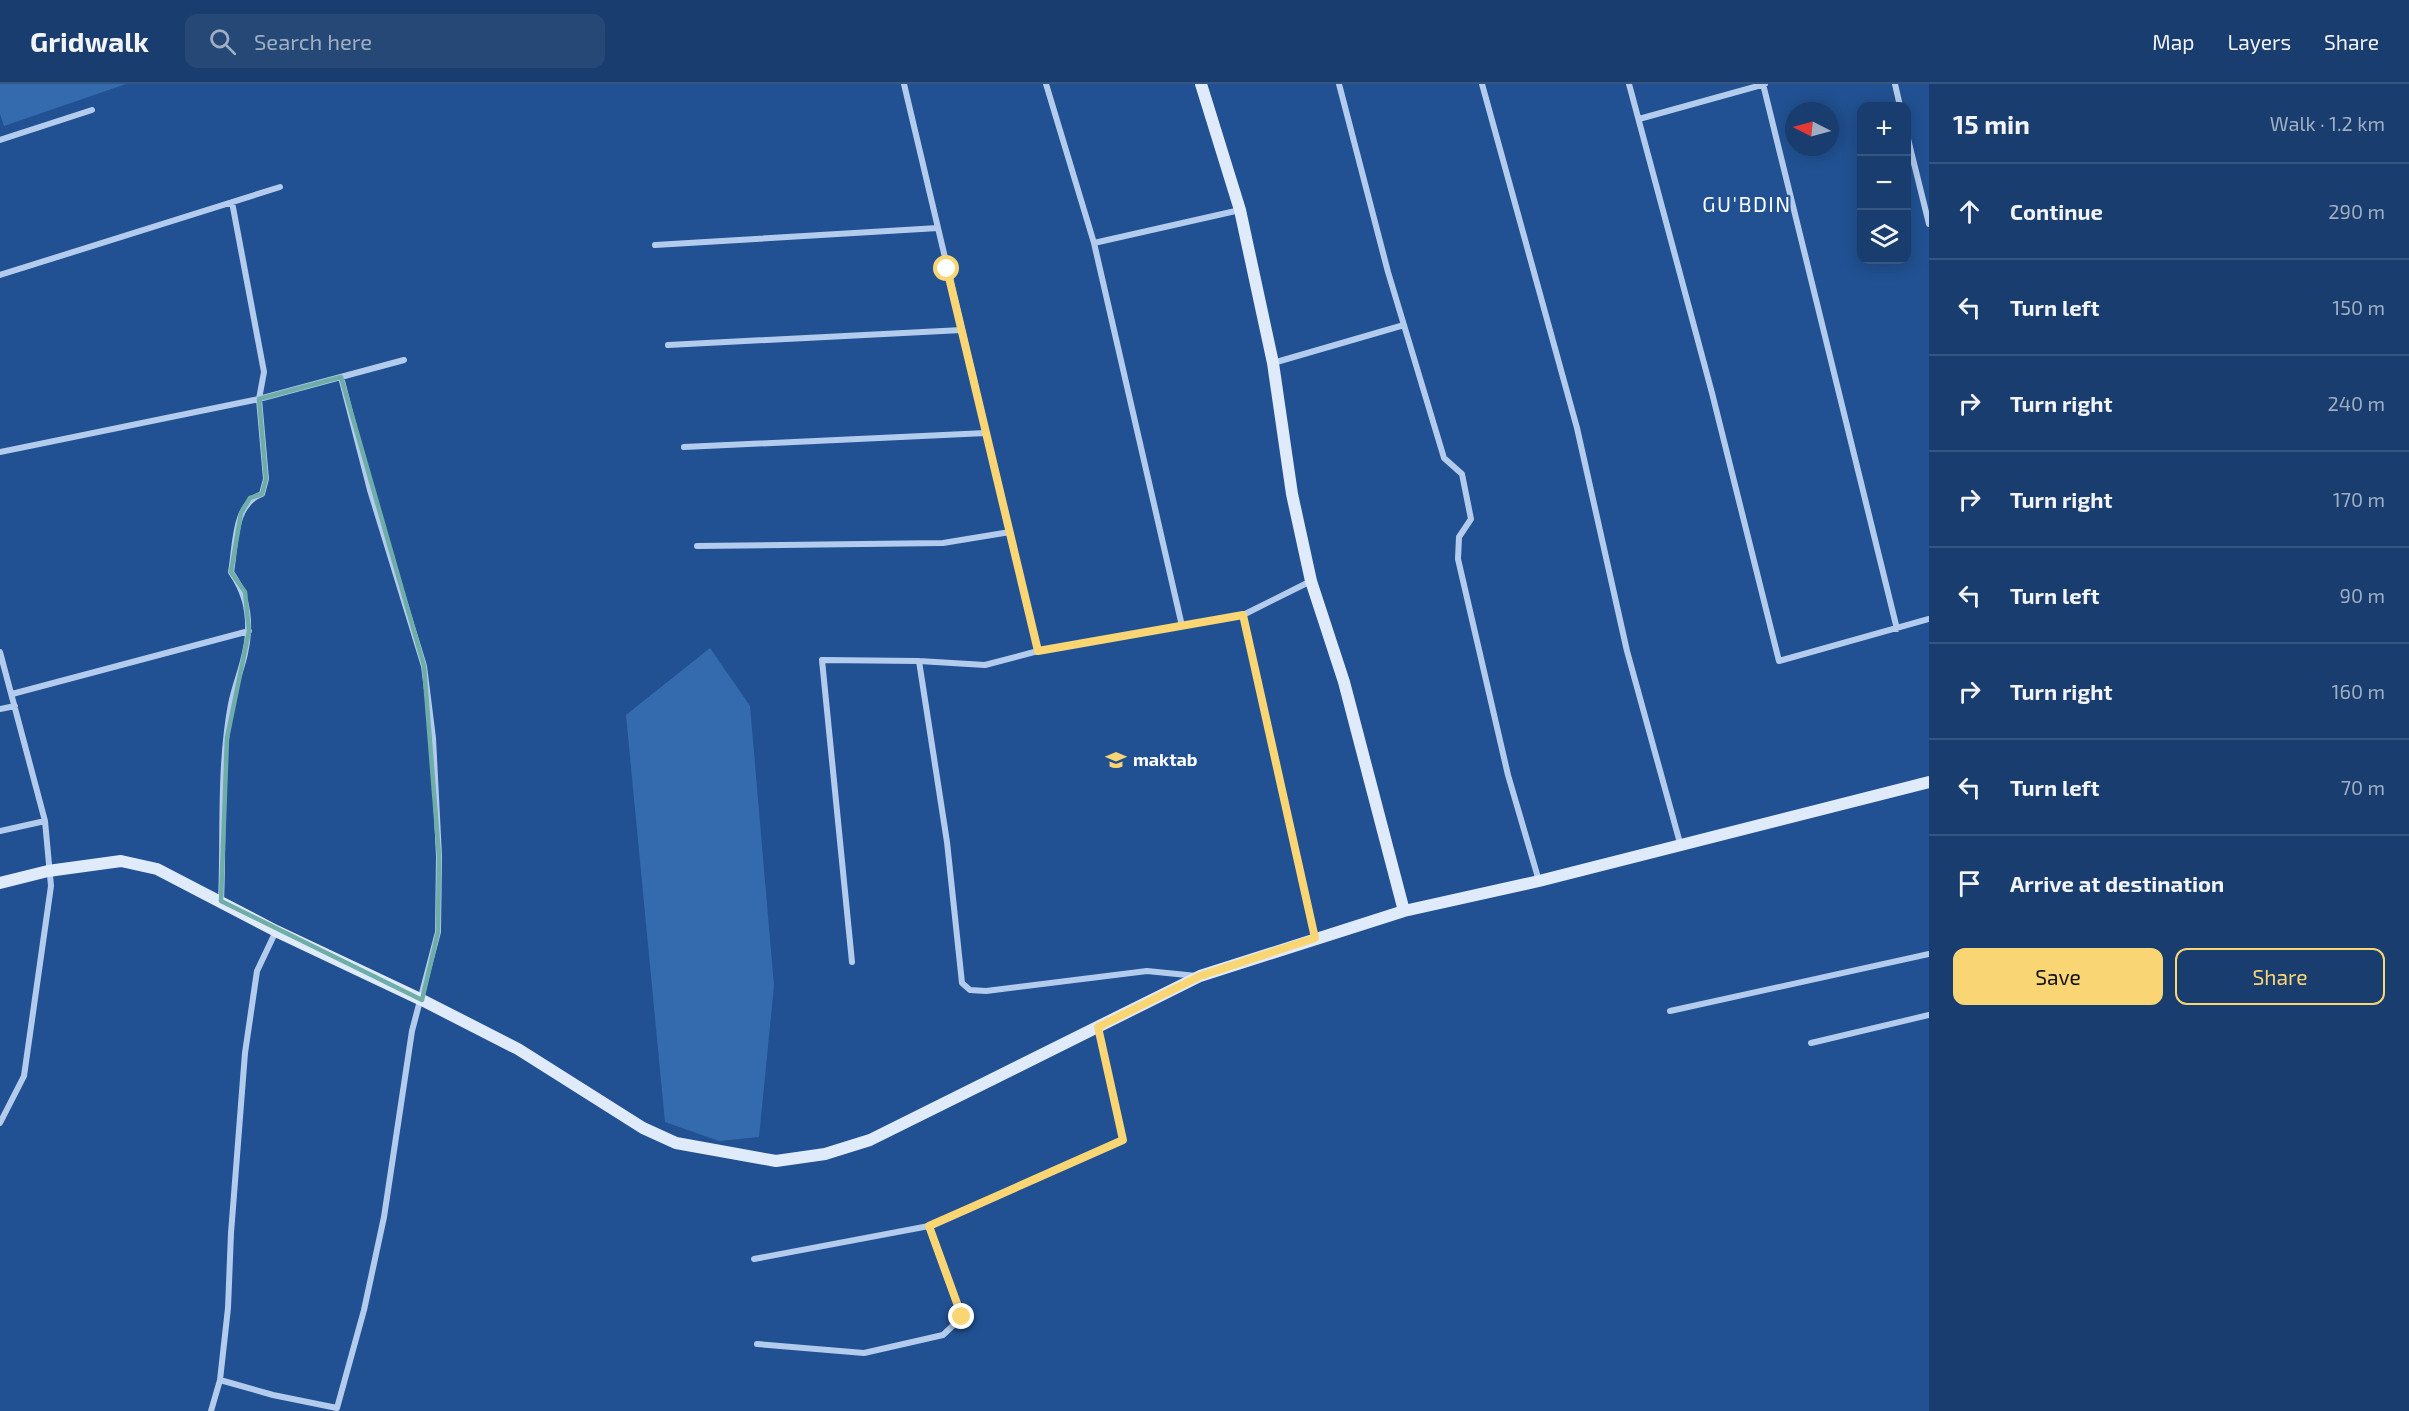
<!DOCTYPE html>
<html lang="en">
<head>
<meta charset="utf-8">
<style>
	body { margin:0; font-family:"Exo 2",sans-serif; background:#264876; color:#f1f3f6 }
	.controls { position:absolute; right:18px; top:18px; display:grid; overflow:hidden; border-radius:12px; box-shadow:0 3px 15px #0003 }
	.controls button { width:54px; height:54px; display:grid; place-items:center; padding:0; border:0; border-bottom:2px solid #375681; background:#193d6e; color:#f1f3f6; font:30px sans-serif }
	.compass { position:absolute; left:1785px; top:18px; width:54px; height:54px; border-radius:50%; background:#193d6e; box-shadow:0 3px 15px #0003; rotate:276deg }
	.stop { position:absolute; width:18px; height:18px; margin:-14px; border:4px solid #fad574; border-radius:50%; background:#fff }
	.stop.end { background:#fad574; border-color:#fff; box-shadow:0 2px 6px #0008 }
	.list { margin:0; padding:0; list-style:none }
	h2 { display:flex; justify-content:space-between; align-items:center; height:78px; margin:0; padding:0 24px; font-size:26px }
	h2 small { font-size:20px; font-weight:400; color:#9faec2 }
	.list li { display:grid; grid-template-columns:39px 1fr auto; gap:18px; align-items:center; box-sizing:border-box; height:96px; padding:0 24px; border-top:2px solid #375681 }
	.list b { display:block; font-size:22px; white-space:nowrap }
	.list em { font-size:20px; font-style:normal; color:#9faec2 }
	.actions { display:flex; gap:12px; padding:18px 24px }
	.actions a { flex:1; padding:14px 0; border:2px solid #fad574; border-radius:12px; text-align:center; font-size:21px; color:#fad574 }
	.actions .main { background:#fad574; color:#111 }
	.icon { flex:none; width:33px; height:33px; fill:none; stroke:currentColor; stroke-width:2; stroke-linecap:round; stroke-linejoin:round }
	.map { position:relative; flex:none; width:1929px; height:1327px; overflow:hidden }
	header { display:flex; align-items:center; gap:36px; box-sizing:border-box; height:84px; padding:0 30px; background:#193d6e; border-bottom:2px solid #375681 }
	header strong { font-size:28px }
	nav { display:flex; gap:33px; margin-inline-start:auto; font-size:21px }
	.search { width:420px; height:54px; background:#264876; display:flex; align-items:center; gap:15px; box-sizing:border-box; padding:0 21px; border-radius:12px; color:#9faec2; font-size:22px }
	main { display:flex }
	aside { flex:1; background:#193d6e }
	.map>svg:first-child { display:block }
	.green { fill:#346baf }
	.lines { fill:none; stroke-linecap:round; stroke-linejoin:round }
	.street { stroke:#b3cced; stroke-width:6 }
	.secondary { stroke:#dfeafa; stroke-width:12 }
	.route { stroke:#fad574; stroke-width:8 }
	.marked { fill:none; stroke:#6fada8; stroke-width:4.5; stroke-linejoin:round }
	.labels { text-anchor:middle; stroke-width:4.5; stroke-linejoin:round; paint-order:stroke }
	.poi-label { font-size:18px; font-weight:bold; fill:#fff; stroke:#215192; text-anchor:start }
	.quarter-label { font-size:21px; letter-spacing:1.5px; fill:#fff; stroke:#215192 }
</style>
</head>
<body>
<header>
<strong>Gridwalk</strong>
<div class="search"><svg class="icon" aria-label="search" viewBox="0 0 24 24"><circle cx="10" cy="10" r="6"/><path d="M15 15l6 6"/></svg>Search here</div>
<nav><a>Map</a><a>Layers</a><a>Share</a></nav>
</header>
<main>
<div class="map">
<svg width="1929" height="1327" viewBox="0 0 1929 1327">
	<rect width="100%" height="100%" fill="#215192"/>
	<!-- green -->
	<path class="green" d="M0,0H126L4,42L0,30Z
		M710,564L750,622L774,902L759,1053L719,1057L665,1038L626,631Z"/>
	<g class="lines">
		<!-- street -->
		<path class="street" d="M904,0L1038,567
			M1046,0L1094,159L1182,542
			M1339,0L1388,188L1444,374L1462,390L1471,435L1459,453L1458,475L1508,691L1539,797
			M1482,0L1577,344L1627,567L1680,759
			M1629,0L1712,309L1779,577L1929,535
			M1763,0L1897,545
			M1895,0L1900,22
			M1639,35L1765,0
			M1906,47L1929,140
			M0,56L92,26
			M1094,159L1240,126
			M655,161L938,144
			M0,191L280,103
			M668,261L962,246
			M1273,279L1404,241
			M684,363L986,349
			M0,368L259,315L404,276
			M697,462L943,459L1010,448
			M1243,531L1315,854
			M0,568L45,737L51,802L24,992L0,1039
			M919,577L947,758L962,899L970,906L986,907L1147,887L1197,892
			M12,610L249,547
			M0,625L15,622
			M0,747L45,737
			M221,817C224,752 219,685 231,620C236,595 247,574 248,548C249,525 244,507 231,488C236,461 233,420 262,410L266,395L259,315L264,288L232,118
			M852,878L822,576L919,577L985,581L1038,567L1243,531L1311,497
			M1670,927L1929,870
			M1811,959L1929,931
			M754,1175L929,1142L1123,1056L1098,943
			M757,1260L864,1269L943,1251L962,1233L929,1142
			M220,1296L273,1311L337,1324L364,1226L384,1133L412,947L438,848L439,772L433,654L424,582L370,406L341,293
			M211,1327L220,1296L228,1224L231,1149L245,969L257,887L276,847"/>
		<!-- secondary -->
		<path class="secondary" d="M1201,0L1240,126L1273,279L1292,410L1311,497L1344,598L1404,827
			M0,799L48,787L121,777L157,785L276,847L422,916L518,965L643,1044L676,1059L776,1077L825,1070L870,1056L1200,892L1404,827L1539,797L1929,698"/>
	</g>
	<g class="lines">
		<!-- route -->
		<path class="route" d="M947,185L1038,567L1243,531L1315,854L1200,892L1098,943L1123,1056L929,1142L962,1233"/>
	</g>
	<!-- marked area -->
	<path class="marked" d="M341,293L424,582L439,772L438,848L422,916L221,817L227,654L249,547L245,508L231,488L241,429L250,414L262,410L266,395L259,315Z"/>
	<!-- icons -->
	<defs>
		<g id="school-bare" transform="scale(1.62)"><path d="M0-5L7-2L0 1L-7-2ZM-4 1L0 2.5L4 1V4Q0 6-4 4Z" fill="#fad574" stroke="#215192" stroke-width="2.5" paint-order="stroke"/></g>
	</defs>
	<g fill-rule="evenodd">
		<use href="#school-bare" x="1116" y="676"/>
	</g>
	<g class="labels">
		<!-- poi labels -->
		<g class="poi-label">
			<text x="1133" y="682">maktab</text>
		</g>
		<!-- quarter labels -->
		<g class="quarter-label">
			<text x="1747" y="128">GU'BDIN</text>
		</g>
	</g>
</svg>
<div class="controls">
<button>+</button>
<button>−</button>
<button><svg class="icon" aria-label="layers" viewBox="0 0 24 24"><path d="M12 4l9 5-9 5-9-5zM3 14l9 5 9-5"/></svg></button>
</div>
<svg class="compass" viewBox="-18 -18 36 36"><path d="M0-13l5 13h-10z" fill="#e53935"/><path d="M0 13l5-13h-10z" fill="#9faec2"/></svg>
<div class="stop" style="left:947px;top:185px"></div>
<div class="stop end" style="left:962px;top:1233px"></div>
</div>
<aside>
<h2>15 min<small>Walk · 1.2 km</small></h2>
<ul class="list">
<li><svg class="icon" aria-label="ahead" viewBox="0 0 24 24"><path d="M12 20V5M6 11l6-6 6 6"/></svg><div><b>Continue</b></div><em>290 m</em></li>
<li><svg class="icon" aria-label="left" viewBox="0 0 24 24"><path d="M17 20v-9H6M10 6l-5 5 5 5"/></svg><div><b>Turn left</b></div><em>150 m</em></li>
<li><svg class="icon" aria-label="right" viewBox="0 0 24 24"><path d="M7 20v-9h11M14 6l5 5-5 5"/></svg><div><b>Turn right</b></div><em>240 m</em></li>
<li><svg class="icon" aria-label="right" viewBox="0 0 24 24"><path d="M7 20v-9h11M14 6l5 5-5 5"/></svg><div><b>Turn right</b></div><em>170 m</em></li>
<li><svg class="icon" aria-label="left" viewBox="0 0 24 24"><path d="M17 20v-9H6M10 6l-5 5 5 5"/></svg><div><b>Turn left</b></div><em>90 m</em></li>
<li><svg class="icon" aria-label="right" viewBox="0 0 24 24"><path d="M7 20v-9h11M14 6l5 5-5 5"/></svg><div><b>Turn right</b></div><em>160 m</em></li>
<li><svg class="icon" aria-label="left" viewBox="0 0 24 24"><path d="M17 20v-9H6M10 6l-5 5 5 5"/></svg><div><b>Turn left</b></div><em>70 m</em></li>
<li><svg class="icon" aria-label="arrive" viewBox="0 0 24 24"><path d="M6 21V4h12l-3 4 3 4H6"/></svg><div><b>Arrive at destination</b></div></li>
</ul>
<div class="actions"><a class="main">Save</a><a>Share</a></div>
</aside>
</main>
</body>
</html>
